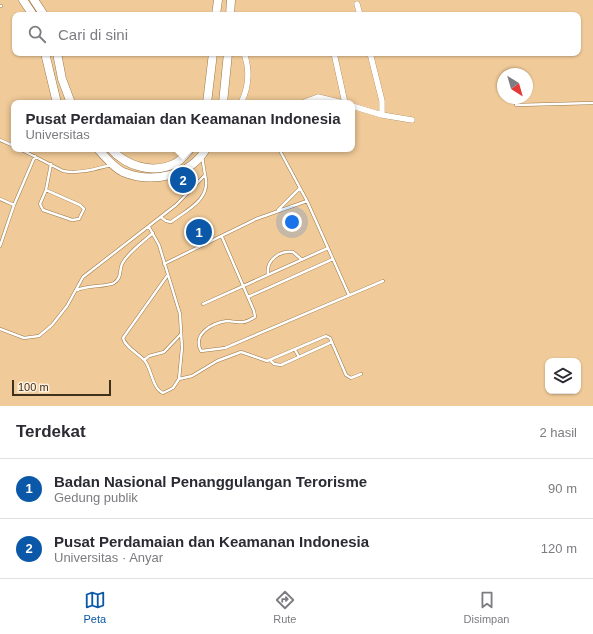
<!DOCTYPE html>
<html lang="id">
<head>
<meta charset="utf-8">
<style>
	body { margin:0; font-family:Arial,sans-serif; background:#f7f7f7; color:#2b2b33 }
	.controls { position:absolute; right:12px; bottom:12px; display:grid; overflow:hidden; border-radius:8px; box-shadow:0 1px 3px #0004 }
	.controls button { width:36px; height:36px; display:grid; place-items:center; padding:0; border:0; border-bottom:1px solid #e1e1e2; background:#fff; color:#2b2b33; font:20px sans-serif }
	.compass { position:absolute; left:497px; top:68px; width:36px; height:36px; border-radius:50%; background:#fff; box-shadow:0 1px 3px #0004; rotate:143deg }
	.scale { position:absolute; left:12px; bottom:10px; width:99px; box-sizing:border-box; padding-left:4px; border:2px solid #3f311c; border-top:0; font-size:11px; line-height:14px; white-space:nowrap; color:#3f311c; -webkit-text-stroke:3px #ffefdb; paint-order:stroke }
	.you { position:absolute; left:292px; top:222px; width:14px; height:14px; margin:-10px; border:3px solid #fff; border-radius:50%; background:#1a73e8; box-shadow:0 0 0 6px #1a73e833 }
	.badge { display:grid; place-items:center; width:26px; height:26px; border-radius:50%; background:#0a58a7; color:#fff; font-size:13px; font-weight:700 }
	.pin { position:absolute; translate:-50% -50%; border:2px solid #fff; box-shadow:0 1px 4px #0006 }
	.popup { position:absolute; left:11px; top:100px; width:344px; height:52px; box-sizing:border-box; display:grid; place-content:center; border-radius:8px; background:#fff; filter:drop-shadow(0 1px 3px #0005); font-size:13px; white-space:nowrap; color:#7c7c81 }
	.popup b { font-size:15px; color:#2b2b33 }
	.popup::after { content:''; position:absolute; left:50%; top:100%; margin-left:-8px; border:8px solid transparent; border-top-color:#fff }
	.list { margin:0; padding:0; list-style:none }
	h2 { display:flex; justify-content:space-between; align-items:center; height:52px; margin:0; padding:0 16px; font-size:17px }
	h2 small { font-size:13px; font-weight:400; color:#7c7c81 }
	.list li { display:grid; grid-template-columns:26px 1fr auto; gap:12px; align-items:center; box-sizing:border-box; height:60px; padding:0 16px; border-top:1px solid #e1e1e2 }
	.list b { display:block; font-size:15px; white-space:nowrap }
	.list p { margin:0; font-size:13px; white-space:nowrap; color:#7c7c81 }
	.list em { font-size:13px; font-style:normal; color:#7c7c81 }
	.icon { flex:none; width:22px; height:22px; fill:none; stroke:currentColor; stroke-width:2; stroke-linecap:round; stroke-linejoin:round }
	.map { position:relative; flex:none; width:593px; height:406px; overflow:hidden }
	.search { position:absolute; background:#fff; box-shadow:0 1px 3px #0004; left:12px; right:12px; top:12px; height:44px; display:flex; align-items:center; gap:10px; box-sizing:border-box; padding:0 14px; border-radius:8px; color:#7c7c81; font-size:15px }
	.sheet { height:172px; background:#fff }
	nav { display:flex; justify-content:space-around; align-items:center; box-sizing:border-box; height:56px; border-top:1px solid #e1e1e2; background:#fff; font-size:11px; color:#7c7c81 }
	nav a { display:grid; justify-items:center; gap:2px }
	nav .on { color:#0a58a7 }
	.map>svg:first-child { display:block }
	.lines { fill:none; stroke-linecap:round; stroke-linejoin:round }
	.lane-casing { stroke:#9a7747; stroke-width:3.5 }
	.street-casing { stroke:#9a7747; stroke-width:6 }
	.secondary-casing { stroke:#9a7747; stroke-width:9 }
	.lane { stroke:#fff; stroke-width:2.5 }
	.street { stroke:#fff; stroke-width:5.5 }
	.secondary { stroke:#fff; stroke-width:8 }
</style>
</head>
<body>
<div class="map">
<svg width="593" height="406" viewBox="0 0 593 406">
	<rect width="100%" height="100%" fill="#f0ca98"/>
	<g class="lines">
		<!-- lane casing -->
		<g class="lane-casing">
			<path id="lane" d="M0,6H1
				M516,105L593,103
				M0,140L14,146
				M20,149L63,171C80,174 95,169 111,165
				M279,149L307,201L349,295
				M46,190L80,205L84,209L79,219L72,220L43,210L40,204L46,190L51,164
				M0,199L14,205
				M278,210L300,188
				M161,217L166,221L171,222C187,210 212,199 205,175
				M149,227L159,245L180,314L182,348L179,379L173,388L163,393C152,388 152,370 145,361C139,354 125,347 123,338L167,276
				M222,237L254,311L255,317C251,319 247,322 243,322C238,323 232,321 227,321C212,323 192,334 201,351L225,348L383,281
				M0,246L14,205L35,156
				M164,264L256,219L307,201
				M268,274C266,260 280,250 293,252L301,259
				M77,290C88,285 107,287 114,283C122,278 119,271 122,264C128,252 143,242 153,233
				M248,297L333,259
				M203,304L328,248
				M0,329L24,338L39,336L52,325L67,306L83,277L176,205L205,175L202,156
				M295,350L299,357
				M144,360L149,356L164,352L181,334
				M271,361L274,364L281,365L332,342
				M179,379L192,376L217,361L241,352L267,361L326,336L330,338L346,375L351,378L361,374"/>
		</g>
		<!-- street casing -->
		<g class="street-casing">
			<path id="street" d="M357,4L360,15
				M334,53L345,103
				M370,53L382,101V115
				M241,103C249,87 250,70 244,53
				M302,103L318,97L343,103
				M352,106L382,115L412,120"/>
		</g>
		<!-- secondary casing -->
		<g class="secondary-casing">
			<path id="secondary" d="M23,0L33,15
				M34,0L44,15
				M216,15L218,0
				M230,15L231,0
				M45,53L57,103
				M57,53L62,79L71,103
				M207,103L213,53
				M223,103L228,53
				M98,149C105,157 114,168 123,172C152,184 190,176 206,149
				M111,149C126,166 152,174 174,164C181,161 185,155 190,149"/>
		</g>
		<!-- lane -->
		<use href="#lane" class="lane"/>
		<!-- street -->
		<use href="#street" class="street"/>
		<!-- secondary -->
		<use href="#secondary" class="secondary"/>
	</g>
</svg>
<div class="controls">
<button><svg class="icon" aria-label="layers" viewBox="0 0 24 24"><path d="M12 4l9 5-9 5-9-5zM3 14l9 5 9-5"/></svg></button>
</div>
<svg class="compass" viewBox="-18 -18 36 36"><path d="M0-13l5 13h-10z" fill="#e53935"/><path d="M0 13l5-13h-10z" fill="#7c7c81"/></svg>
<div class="scale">100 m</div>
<div class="you"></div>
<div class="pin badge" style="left:199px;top:232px">1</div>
<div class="pin badge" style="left:183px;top:180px">2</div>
<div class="popup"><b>Pusat Perdamaian dan Keamanan Indonesia</b>Universitas</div>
<div class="search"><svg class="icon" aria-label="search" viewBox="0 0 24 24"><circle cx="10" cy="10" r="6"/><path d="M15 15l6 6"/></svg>Cari di sini</div>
</div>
<section class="sheet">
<h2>Terdekat<small>2 hasil</small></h2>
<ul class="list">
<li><span class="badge">1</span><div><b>Badan Nasional Penanggulangan Terorisme</b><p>Gedung publik</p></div><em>90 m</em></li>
<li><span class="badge">2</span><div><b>Pusat Perdamaian dan Keamanan Indonesia</b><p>Universitas · Anyar</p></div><em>120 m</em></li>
</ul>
</section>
<nav>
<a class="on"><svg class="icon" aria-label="map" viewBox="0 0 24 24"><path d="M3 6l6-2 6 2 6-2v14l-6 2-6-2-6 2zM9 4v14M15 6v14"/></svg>Peta</a>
<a><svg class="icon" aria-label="directions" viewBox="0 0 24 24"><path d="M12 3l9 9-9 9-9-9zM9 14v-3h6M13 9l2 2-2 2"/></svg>Rute</a>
<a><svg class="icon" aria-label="saved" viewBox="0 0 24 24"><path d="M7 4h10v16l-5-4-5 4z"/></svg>Disimpan</a>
</nav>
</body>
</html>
